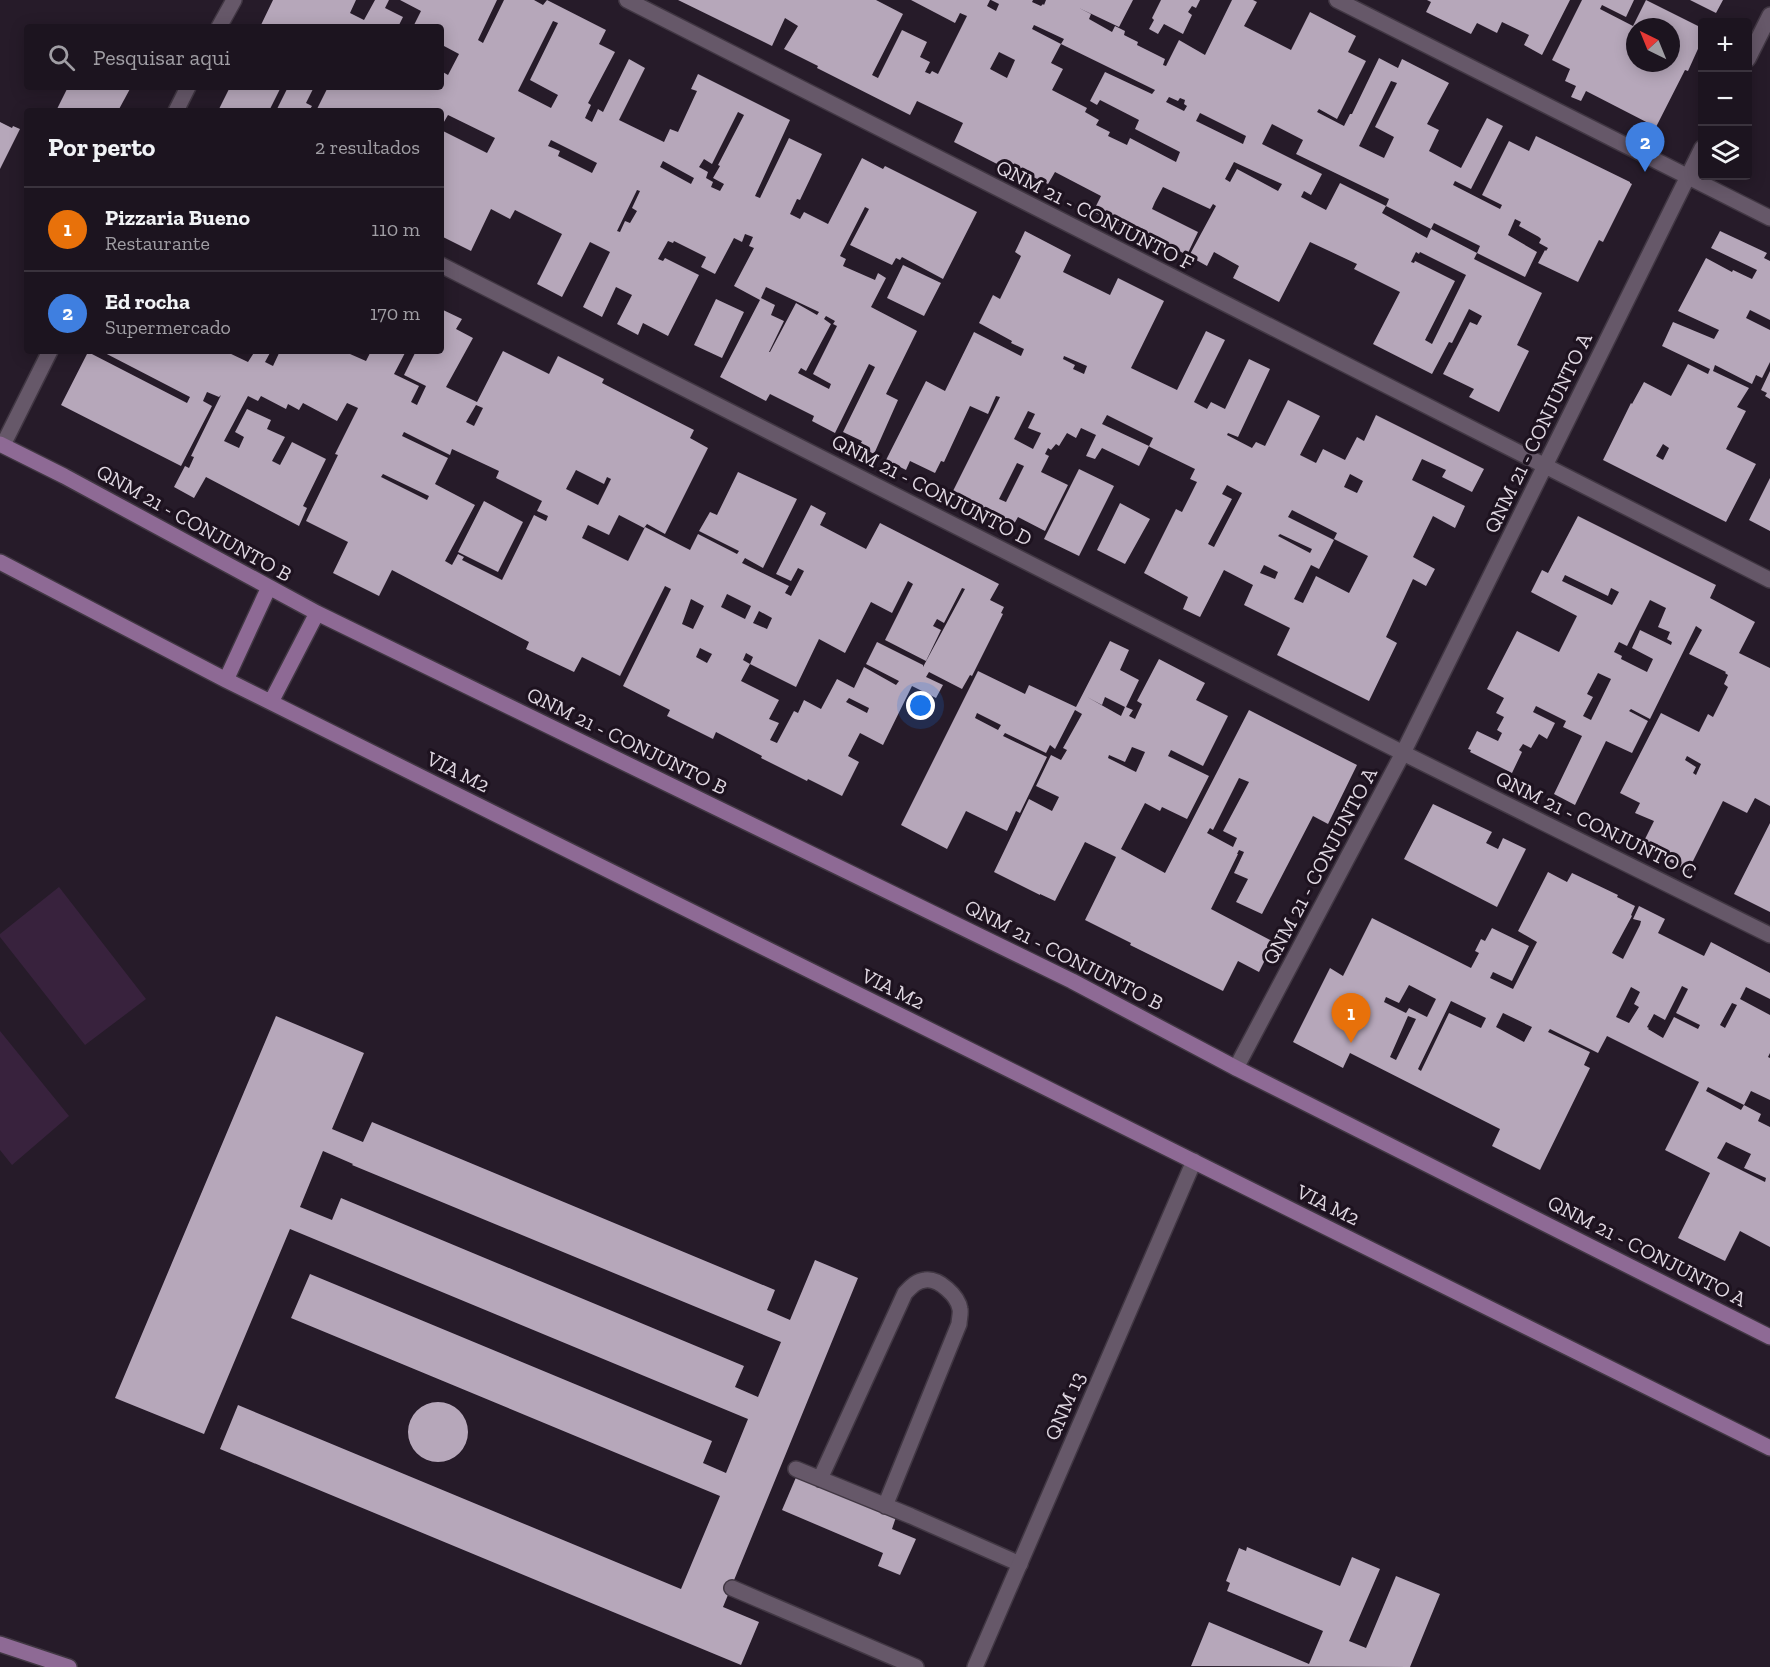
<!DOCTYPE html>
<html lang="pt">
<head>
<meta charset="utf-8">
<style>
	body { margin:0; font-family:"Zilla Slab",serif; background:#251d28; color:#f1f3f6 }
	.controls { position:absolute; right:18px; top:18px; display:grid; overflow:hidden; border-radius:6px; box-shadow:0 3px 15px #0003 }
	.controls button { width:54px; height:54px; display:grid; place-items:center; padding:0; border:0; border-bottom:2px solid #3a333d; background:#1c141f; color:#f1f3f6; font:30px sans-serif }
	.compass { position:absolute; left:1626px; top:18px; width:54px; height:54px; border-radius:50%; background:#1c141f; box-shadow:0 3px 15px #0003; rotate:317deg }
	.you { position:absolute; left:921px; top:706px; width:21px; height:21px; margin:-15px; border:4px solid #fff; border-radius:50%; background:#1a73e8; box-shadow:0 0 0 9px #1a73e833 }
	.badge { display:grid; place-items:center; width:39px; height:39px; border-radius:50%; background:#0f766e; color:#fff; font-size:20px; font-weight:700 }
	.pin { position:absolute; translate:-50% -50px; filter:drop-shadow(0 2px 3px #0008) }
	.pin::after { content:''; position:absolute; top:32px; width:21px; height:18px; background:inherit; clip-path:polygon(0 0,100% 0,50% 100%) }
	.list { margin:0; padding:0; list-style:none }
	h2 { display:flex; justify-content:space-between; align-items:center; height:78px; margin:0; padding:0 24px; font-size:26px }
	h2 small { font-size:20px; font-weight:400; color:#a09ea4 }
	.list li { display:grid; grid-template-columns:39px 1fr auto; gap:18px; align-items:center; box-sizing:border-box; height:84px; padding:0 24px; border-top:2px solid #3a333d }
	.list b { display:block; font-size:22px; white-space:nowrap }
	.list p { margin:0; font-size:20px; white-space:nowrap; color:#a09ea4 }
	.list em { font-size:20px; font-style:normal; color:#a09ea4 }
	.icon { flex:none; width:33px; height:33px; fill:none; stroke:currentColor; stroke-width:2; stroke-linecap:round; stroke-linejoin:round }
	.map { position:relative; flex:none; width:1770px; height:1667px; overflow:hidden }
	.search { position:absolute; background:#1c141f; box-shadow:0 3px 15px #0003; left:24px; top:24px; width:420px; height:66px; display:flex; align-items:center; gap:15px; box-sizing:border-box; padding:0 21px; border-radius:6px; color:#a09ea4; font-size:22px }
	.panel { position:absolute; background:#1c141f; box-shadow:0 3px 15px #0003; left:24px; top:108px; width:420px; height:246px; border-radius:6px }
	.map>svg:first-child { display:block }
	.green { fill:#38223d }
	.building { fill:#b6a7ba; fill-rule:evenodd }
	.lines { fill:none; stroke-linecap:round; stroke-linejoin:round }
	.lane-casing { stroke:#413743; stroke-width:18 }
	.street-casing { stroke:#413743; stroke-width:18 }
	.secondary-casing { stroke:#413743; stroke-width:18 }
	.lane { stroke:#665869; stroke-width:15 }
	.street { stroke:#665869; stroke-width:15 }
	.secondary { stroke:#8e6a95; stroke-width:15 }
	.labels { text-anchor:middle; stroke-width:6; stroke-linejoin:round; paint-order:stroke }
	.street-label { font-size:21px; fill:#dfd7e1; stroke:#1d121f }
</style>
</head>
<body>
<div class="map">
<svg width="1770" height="1667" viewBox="0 0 1770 1667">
	<rect width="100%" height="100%" fill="#261b29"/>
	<!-- green -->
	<path class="green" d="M59,887L146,999L85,1045L0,937V934Z
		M0,1031L69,1116L12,1165L0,1150Z"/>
	<!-- building -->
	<path class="building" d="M273,0H356L350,13L364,20L375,0H389L385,8L403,17L398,27H260Z
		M400,0H497L478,40L483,43L504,0H534L543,5L547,0L606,30L599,44L615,52L588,103L591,105L585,118L592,122L598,109L603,112L629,59L645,68L619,120L664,142L670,129L678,132L697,91L691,89L698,74L790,120L755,196L760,198L789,138L822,154L800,200L797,199L790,214L800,219L804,212L828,224L862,158L883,169L885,166L977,212L943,279L902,257L900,260L896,258L892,265L850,245L869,209L865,207L840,256L846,259L843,266L875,280L878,273L886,278L871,307L917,331L886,394L898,400L874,454L859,446L862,441L843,432L875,367L869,364L835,433L812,421L814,416L770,394L766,401L720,377L760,300L734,286L754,248L749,246L753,237L745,234L742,242L734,238L715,274L701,267L706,257L674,241L673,243L668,241L658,259L663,261L665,258L699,275L668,336L643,323L638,335L617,324L632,295L616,287L602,317L583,307L610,252L590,242L562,297L537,284L562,234L515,210L510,219L491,209L471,251L441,236V130L487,153L495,138L448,115L441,127V111H363L358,108L357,111H316L328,87H441V71L448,75L459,54L444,46L441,51V27H413L421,11ZM553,21L558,23L530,80L558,95L551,108L518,91ZM738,112L744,115L718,165L720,166L713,178L724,184L720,191L711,187L713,182L706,178L708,172L699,167L704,159L712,164ZM551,140L597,163L592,173L558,156L560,151L548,146ZM663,161L694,178L691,184L660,167ZM637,190L640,191L632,208L637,211L630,223L625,221L620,232L617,231ZM766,287L819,312L817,315L796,303L770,352H769L784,321L771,315L775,305L761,298ZM826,316L835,321L833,324L837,326L813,374L831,384L829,389L798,373L801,368L806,371L831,324L824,319Z
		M678,0H876L903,14L872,75L878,78L902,30L927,42L920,57L930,62L925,72L930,74L932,71L938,74L967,16L960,13L955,23L911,0H990L987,6L996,11L999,4L991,0H1033L1032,2L1041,6L1043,4L1044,5L1046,0H1133L1119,27L1079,8L1091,14L1089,19L1112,32L1115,26L1125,31L1124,35L1138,42L1137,45L1165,59L1163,65L1166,66L1179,40L1205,55L1232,0H1253L1257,2L1244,26L1291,50L1310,12L1356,36L1348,52L1366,61L1337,119L1319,109L1317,112L1344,126L1350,114H1352L1379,58L1398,68L1402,59L1449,83L1427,124L1439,130L1429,151L1461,168L1487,118L1503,126L1471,189L1455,181L1453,185L1500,209L1502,205L1482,195L1509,141L1529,151L1536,136L1630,182V183L1632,184L1603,242L1599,240L1578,282L1538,263L1545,250L1546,251L1548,248L1539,243L1541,239L1539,237L1519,226L1521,222L1515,219L1508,235L1537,252L1525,277L1477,253L1480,246L1434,223L1431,229L1477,253L1474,259L1542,293L1517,345L1529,351L1499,412L1469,397L1474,389L1443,374L1470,322L1477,325L1482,316L1469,309L1452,343L1449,342L1432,374L1373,344L1400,292L1354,269L1357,264L1310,242L1279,302L1233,278L1239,266L1214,252L1207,266L1189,256L1216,206L1213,204L1210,209L1163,187L1155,202L1152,209L1198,232L1187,255L1140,231L1139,234L1093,212L1101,196L1055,172L1048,184L1001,162L999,165L954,142L963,123L917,101L910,115L817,68L818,66L784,49L798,26L785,18L772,46ZM1034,25L1064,39L1061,44L1155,90L1152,94L1105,72L1090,101L1097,105L1100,100L1139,120L1135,129L1180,152L1176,162L1130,138L1127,145L1108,136L1110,132L1096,125L1099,120L1085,112L1087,108L1052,90L1063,69L1051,63L1061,44L1032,29ZM999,52L1015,60L1007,78L990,69ZM1391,81L1397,83L1375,127L1394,137L1384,158L1359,146ZM1169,97L1178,101L1180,98L1185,100L1184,104L1187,106L1184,111L1166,102ZM1200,113L1246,136L1243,144L1196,121ZM1272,124L1303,140L1296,154L1389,199L1386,206L1340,183L1326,210L1301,197L1304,191L1311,195L1322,174L1262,144ZM1234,162L1282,184L1278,191L1237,169L1230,182L1225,179ZM1386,206L1431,229L1427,238L1382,213ZM1416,252L1419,254L1420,252L1466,275L1432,344L1425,340L1455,281L1415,261L1414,263L1411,262Z
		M1161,0H1200L1196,8L1192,6L1188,12L1192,15L1183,34L1164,24L1158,34L1149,29L1154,20L1152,18Z
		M1427,0H1570L1542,55L1524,45L1529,35L1502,22L1497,33L1477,23L1471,34L1426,12L1431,2Z
		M1582,0H1634L1626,17L1602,5L1600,9L1633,26L1646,0L1702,28V40L1688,71L1685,70L1656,127L1586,91L1581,101L1571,97L1576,86L1565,81L1570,69L1552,60ZM1635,27H1671V63H1635Z
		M1690,0H1723L1716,13Z
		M68,87H131L118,111H56Z
		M230,87H281L269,111H218Z
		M288,87H314L306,103L312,106L309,111H276Z
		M0,122L12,128L13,126L20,129L0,169Z
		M1025,231L1071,255L1063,272L1110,295L1118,278L1164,301L1131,368L1177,390L1206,331L1225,340L1194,402L1207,409L1211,402L1225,409L1249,359L1270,369L1238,437L1228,433L1227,435L1252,448L1256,442L1265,446L1288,400L1320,416L1300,455L1316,463L1323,449L1345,460L1357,437L1364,441L1376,415L1484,469L1472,492L1442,477L1446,470L1422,459L1412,480L1465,506L1455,528L1433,516L1413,557L1435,569L1426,586L1413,579L1386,637L1397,643L1369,701L1277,655L1290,628L1244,605L1253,585L1224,570L1200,617L1183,609L1188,597L1144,573L1176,509L1182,512L1197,482L1190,479L1195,469L1150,447L1149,446L1139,466L1102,448L1095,459L1086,456L1096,435L1081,428L1076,438L1067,433L1059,446L1056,444L1051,450L1048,448L1045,454L1049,456L1041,472L1068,485L1045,531L1018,517L1014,524L952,493L1000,397L996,396L988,414L970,406L944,462L941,461L935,473L910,461L906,470L886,460L926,381L945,391L974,332L1021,356L1024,349L1011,343L1012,341L979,323L993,295L1000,299L1021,256L1015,252ZM1064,356L1087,366L1084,374L1073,369L1075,365L1063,359ZM1028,411L1035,414L1028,428L1041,433L1033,449L1014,439ZM1107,415L1153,438L1149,446L1102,424ZM1017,463L1024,466L1006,502L999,499ZM1350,474L1363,481L1357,493L1344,487ZM1227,485L1242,493L1214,547L1208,544L1232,499L1222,494ZM1292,510L1337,533L1334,539L1368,556L1349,593L1316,576L1303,603L1294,599L1311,565L1319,569L1334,540L1288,517ZM1280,534L1312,549L1310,553L1278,536ZM1264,565L1278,572L1275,579L1260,573Z
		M1720,231L1767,253L1764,258L1770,261V320L1750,310L1746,318L1770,330V362L1762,378L1756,375L1752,384L1715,365L1713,371L1749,388L1737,407L1746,411L1726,449L1756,464L1726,522L1603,460L1631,403L1632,404L1644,382L1671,396L1688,364L1708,374L1710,369L1662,346L1673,322L1714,339L1719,330L1678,311L1706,258L1732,272L1733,270L1752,279L1757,270L1711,248ZM1663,444L1669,448L1663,460L1656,456Z
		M903,265L941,283L924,316L887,298Z
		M716,299L744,312L722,358L694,345Z
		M441,309L462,319L456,329L473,338L446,387L477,402L503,351L549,374L558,356L604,379L602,383L694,430L690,438L708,448L665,534L647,524L644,528L619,515L609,535L588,525L582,538L628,561L645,527L690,550L698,534L737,554L739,551L699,531L710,512L717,515L738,472L797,499L763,568L745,558L742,563L789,586L785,593L791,596L804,571L798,568L791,581L776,574L811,505L826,513L820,525L866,549L880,523L999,584L990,600L1004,607L1001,613L1003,614L972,676L970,675L962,689L929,672L926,677L943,685L936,698L912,686L883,745L860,733L848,756L859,762L842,796L808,779L807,781L761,758L762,756L716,732L713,739L667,716L670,710L623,686L671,589L665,586L620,676L582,657L574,672L526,649L529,642L392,570L379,596L333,573L348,542L306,521L338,455L335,454L358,408L347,403L337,421L303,403L299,410L288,404L286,409L261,396L258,401L248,396L224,441L239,448L244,437L235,432L247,409L271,420L267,429L285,437L272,461L280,465L292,442L326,459L303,506L307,508L299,526L206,477L194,498L174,487L185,466L189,468L194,457L191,456L221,395L219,397L207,392L203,401L212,406L181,466L61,405L88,352L187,403L190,397L101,351H228L227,352L248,362L255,351H271L265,362L273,366L280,351H351L350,354L366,361L371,351H406L394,374L419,386L411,402L417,405L426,386L404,375L416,351H441ZM476,405L483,408L474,426L466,422ZM404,432L450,455L452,449L499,471L496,478L542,501L537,511L548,516L546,521L534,515L502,580L462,560L464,557L458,554L452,565L445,561L475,505L435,484L448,458L402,436ZM576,470L604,484L607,477L611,479L598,505L566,489ZM383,474L429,496L427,500L381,477ZM908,581L913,584L885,640L926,661L941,630L933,626L937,619L944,623L962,588L965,589L923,667V665L877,642L866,664L899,681L896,685L864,667L854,688L837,679L821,709L804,700L798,713L794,711L777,743L770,740L779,723L769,719L779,700L741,681L750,664L743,660L746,653L753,657L750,664L796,687L819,639L845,653L871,602L892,613ZM727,594L751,606L745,619L721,607ZM691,599L704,606L693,629L682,624ZM759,611L772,618L767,629L753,623ZM700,648L712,654L707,663L696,657ZM849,698L869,708L867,713L846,702Z
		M1770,371V399L1765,396L1767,393L1761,390Z
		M1079,469L1114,486L1079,556L1044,539Z
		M1770,478V531L1749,520Z
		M484,501L523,522L498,572L458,552Z
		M1120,503L1150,519L1125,564L1097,550Z
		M1578,516L1716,585L1710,598L1755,622L1739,653L1770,668V806L1755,798L1747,813L1723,801L1688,871L1641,847L1654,821L1635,813L1640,803L1620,793L1661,713L1699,732L1708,714L1713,717L1728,687L1724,684L1728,675L1725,673L1726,672L1689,654L1702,630L1696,626L1650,719L1631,709L1629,711L1648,721L1632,753L1606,741L1575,805L1554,794L1582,736L1563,727L1566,721L1536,706L1533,712L1555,723L1547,739L1539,734L1531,748L1523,744L1519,750L1522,752L1512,773L1470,752L1471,750L1468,749L1477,731L1498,741L1502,733L1497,730L1504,717L1496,713L1504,698L1487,689L1517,631L1559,652L1577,616L1531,592L1542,570L1548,573ZM1565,575L1608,596L1611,588L1619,592L1612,605L1562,581ZM1650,600L1666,608L1658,627L1670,632L1667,639L1672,642L1671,645L1640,630L1632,648L1653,659L1647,672L1621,659L1622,656L1614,652L1619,642L1627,646ZM1598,673L1611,679L1591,720L1583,716L1593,697L1587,694ZM1687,756L1701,764L1696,775L1693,773L1696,767L1685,760Z
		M1110,641L1129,650L1120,670L1139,680L1126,707L1133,710L1129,716L1135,719L1142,704L1137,701L1159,659L1205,683L1196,700L1228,716L1203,766L1171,750L1168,756L1209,776L1187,819L1162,807L1160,811L1145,803L1121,849L1165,873L1249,710L1357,765L1328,824L1313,816L1262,914L1236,902L1248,879L1234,873L1244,852L1239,850L1237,854H1238L1211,909L1274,942L1259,972L1238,961L1223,991L1130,945L1131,943L1085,920L1116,857L1085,842L1055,901L1040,894V895L994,872L1029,799L1052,811L1059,797L1036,786L1051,755L1061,760L1067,750L1063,748L1082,714L1075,710L1055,749L1050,745L1046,753L1005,733L1003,736L1047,757L1020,813L1016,811L1007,831L966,811L947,849L901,825L978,671L1025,694L1029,685L1076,707ZM1087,697L1102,705L1105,697L1125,707L1121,716ZM977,713L1001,725L998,730L975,718ZM1132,747L1145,752L1136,772L1108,758L1109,755L1125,762ZM1239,778L1249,782L1223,831L1237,838L1233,847L1207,833L1210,828L1213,830Z
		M1433,804L1492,832L1486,843L1498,849L1503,838L1526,849L1497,907L1404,859Z
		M1770,823V912L1734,894Z
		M1548,872L1567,882L1572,873L1618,895L1617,897L1635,906L1631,915L1632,916L1612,953L1623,959L1640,925L1641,921L1633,919L1639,906L1665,919L1658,933L1704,956L1711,942L1770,973V999L1746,987L1740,999L1770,1015V1053L1768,1057L1770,1058V1100L1751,1091L1744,1105L1708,1087L1706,1091L1741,1110L1744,1105L1761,1114L1758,1121L1770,1127V1247L1740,1231L1725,1261L1678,1238L1710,1173L1665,1150L1699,1082L1607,1036L1598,1053L1550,1029L1548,1032L1590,1052L1584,1065L1590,1068L1540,1170L1492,1146L1500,1129L1350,1053L1343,1068L1293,1042L1330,968L1343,976L1372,918L1471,968L1479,953L1475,951L1481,939L1485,941L1492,928L1529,946L1512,981L1493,972L1490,978L1513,989L1537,942L1518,931ZM1409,985L1436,999L1427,1017L1409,1008L1406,1013L1384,1002L1386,997L1399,1003ZM1682,986L1688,989L1676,1013L1700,1025L1698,1029L1674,1017L1663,1038L1648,1029L1649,1028L1647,1027L1654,1014L1665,1020ZM1631,987L1640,992L1634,1004L1639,1007L1629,1023L1616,1017ZM1451,1001L1486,1018L1481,1028L1449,1013L1421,1071L1418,1069ZM1732,1003L1737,1005L1725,1028L1720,1025ZM1503,1013L1532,1027L1524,1042L1496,1027ZM1408,1016L1416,1019L1396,1060L1390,1057ZM1726,1142L1751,1154L1744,1168L1766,1178L1765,1182L1717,1158Z
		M276,1016L364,1053L332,1129L363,1142L372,1122L775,1290L767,1310L790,1320L815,1260L858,1278L723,1607L759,1622L741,1665L220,1449L238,1405L681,1589L720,1496L291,1318L310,1274L712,1441L703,1463L726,1473L748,1419L290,1229L204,1434L115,1398ZM323,1151L353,1164L352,1165L781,1342L758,1397L735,1387L744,1366L341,1198L332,1220L300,1207Z
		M408 1432a30 30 0 1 1 60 0a30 30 0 1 1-60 0Z
		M800,1468L896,1517L892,1529L916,1539L900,1575L878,1566L883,1553L782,1510Z
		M1247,1547L1340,1586L1352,1557L1380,1569L1349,1641L1366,1648L1396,1576L1440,1594L1410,1667L1191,1666L1209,1622L1309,1664L1323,1631L1227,1591L1230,1583L1226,1581L1239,1548L1246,1551Z"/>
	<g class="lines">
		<!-- lane casing -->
		<g class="lane-casing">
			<path id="lane" d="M796,1469L911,1516L1020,1564
				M820,1479L905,1293C911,1287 916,1281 925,1280C939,1278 958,1296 960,1309C961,1313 959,1320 959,1324L885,1506
				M732,1588L916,1667"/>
		</g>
		<!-- street casing -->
		<g class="street-casing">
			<path id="street" d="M627,0L1770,580
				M1337,0L1770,218
				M219,27L234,0
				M1748,59L1770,15
				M176,111L188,87
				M441,265L1403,753L1770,935
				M3,445L50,351
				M1236,1068L1403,753L1702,148
				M975,1667L1194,1161"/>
		</g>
		<!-- secondary casing -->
		<g class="secondary-casing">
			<path id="secondary" d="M0,444L64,476L317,613L1072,981L1236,1068L1770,1337
				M0,562L226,680L1770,1448
				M226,680L269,587
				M271,702L317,613
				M0,1644L69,1667"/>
		</g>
		<!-- lane -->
		<use href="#lane" class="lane"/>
		<!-- street -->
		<use href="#street" class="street"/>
		<!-- secondary -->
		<use href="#secondary" class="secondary"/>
	</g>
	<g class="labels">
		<!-- street labels -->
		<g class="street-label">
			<text transform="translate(1095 215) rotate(27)" y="7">QNM 21 - CONJUNTO F</text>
			<text transform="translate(1538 433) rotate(-64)" y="7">QNM 21 - CONJUNTO A</text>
			<text transform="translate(932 490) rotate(27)" y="7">QNM 21 - CONJUNTO D</text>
			<text transform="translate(194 523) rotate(29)" y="7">QNM 21 - CONJUNTO B</text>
			<text transform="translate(627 741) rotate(26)" y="7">QNM 21 - CONJUNTO B</text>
			<text transform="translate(458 772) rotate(26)" y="7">VIA M2</text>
			<text transform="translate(1596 825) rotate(26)" y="7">QNM 21 - CONJUNTO C</text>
			<text transform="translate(1320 866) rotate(-62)" y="7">QNM 21 - CONJUNTO A</text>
			<text transform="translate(1064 955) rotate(27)" y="7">QNM 21 - CONJUNTO B</text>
			<text transform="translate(893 989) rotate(26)" y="7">VIA M2</text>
			<text transform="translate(1328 1205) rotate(26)" y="7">VIA M2</text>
			<text transform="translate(1647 1251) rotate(27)" y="7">QNM 21 - CONJUNTO A</text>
			<text transform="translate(1065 1406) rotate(-67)" y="7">QNM 13</text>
		</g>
	</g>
</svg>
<div class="controls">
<button>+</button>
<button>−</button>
<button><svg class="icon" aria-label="layers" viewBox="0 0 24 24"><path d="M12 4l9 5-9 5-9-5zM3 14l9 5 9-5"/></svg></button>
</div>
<svg class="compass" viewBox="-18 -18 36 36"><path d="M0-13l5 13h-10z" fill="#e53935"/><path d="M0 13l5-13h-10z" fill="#a09ea4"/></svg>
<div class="you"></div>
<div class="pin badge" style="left:1351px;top:1043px;background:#e8710a">1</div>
<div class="pin badge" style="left:1645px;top:172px;background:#3f7fe0">2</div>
<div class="search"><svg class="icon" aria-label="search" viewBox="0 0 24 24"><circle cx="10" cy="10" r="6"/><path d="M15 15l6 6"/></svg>Pesquisar aqui</div>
<section class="panel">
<h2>Por perto<small>2 resultados</small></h2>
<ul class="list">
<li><span class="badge" style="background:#e8710a">1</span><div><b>Pizzaria Bueno</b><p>Restaurante</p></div><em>110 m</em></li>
<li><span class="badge" style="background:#3f7fe0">2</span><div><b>Ed rocha</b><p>Supermercado</p></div><em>170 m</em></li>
</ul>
</section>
</div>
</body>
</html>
